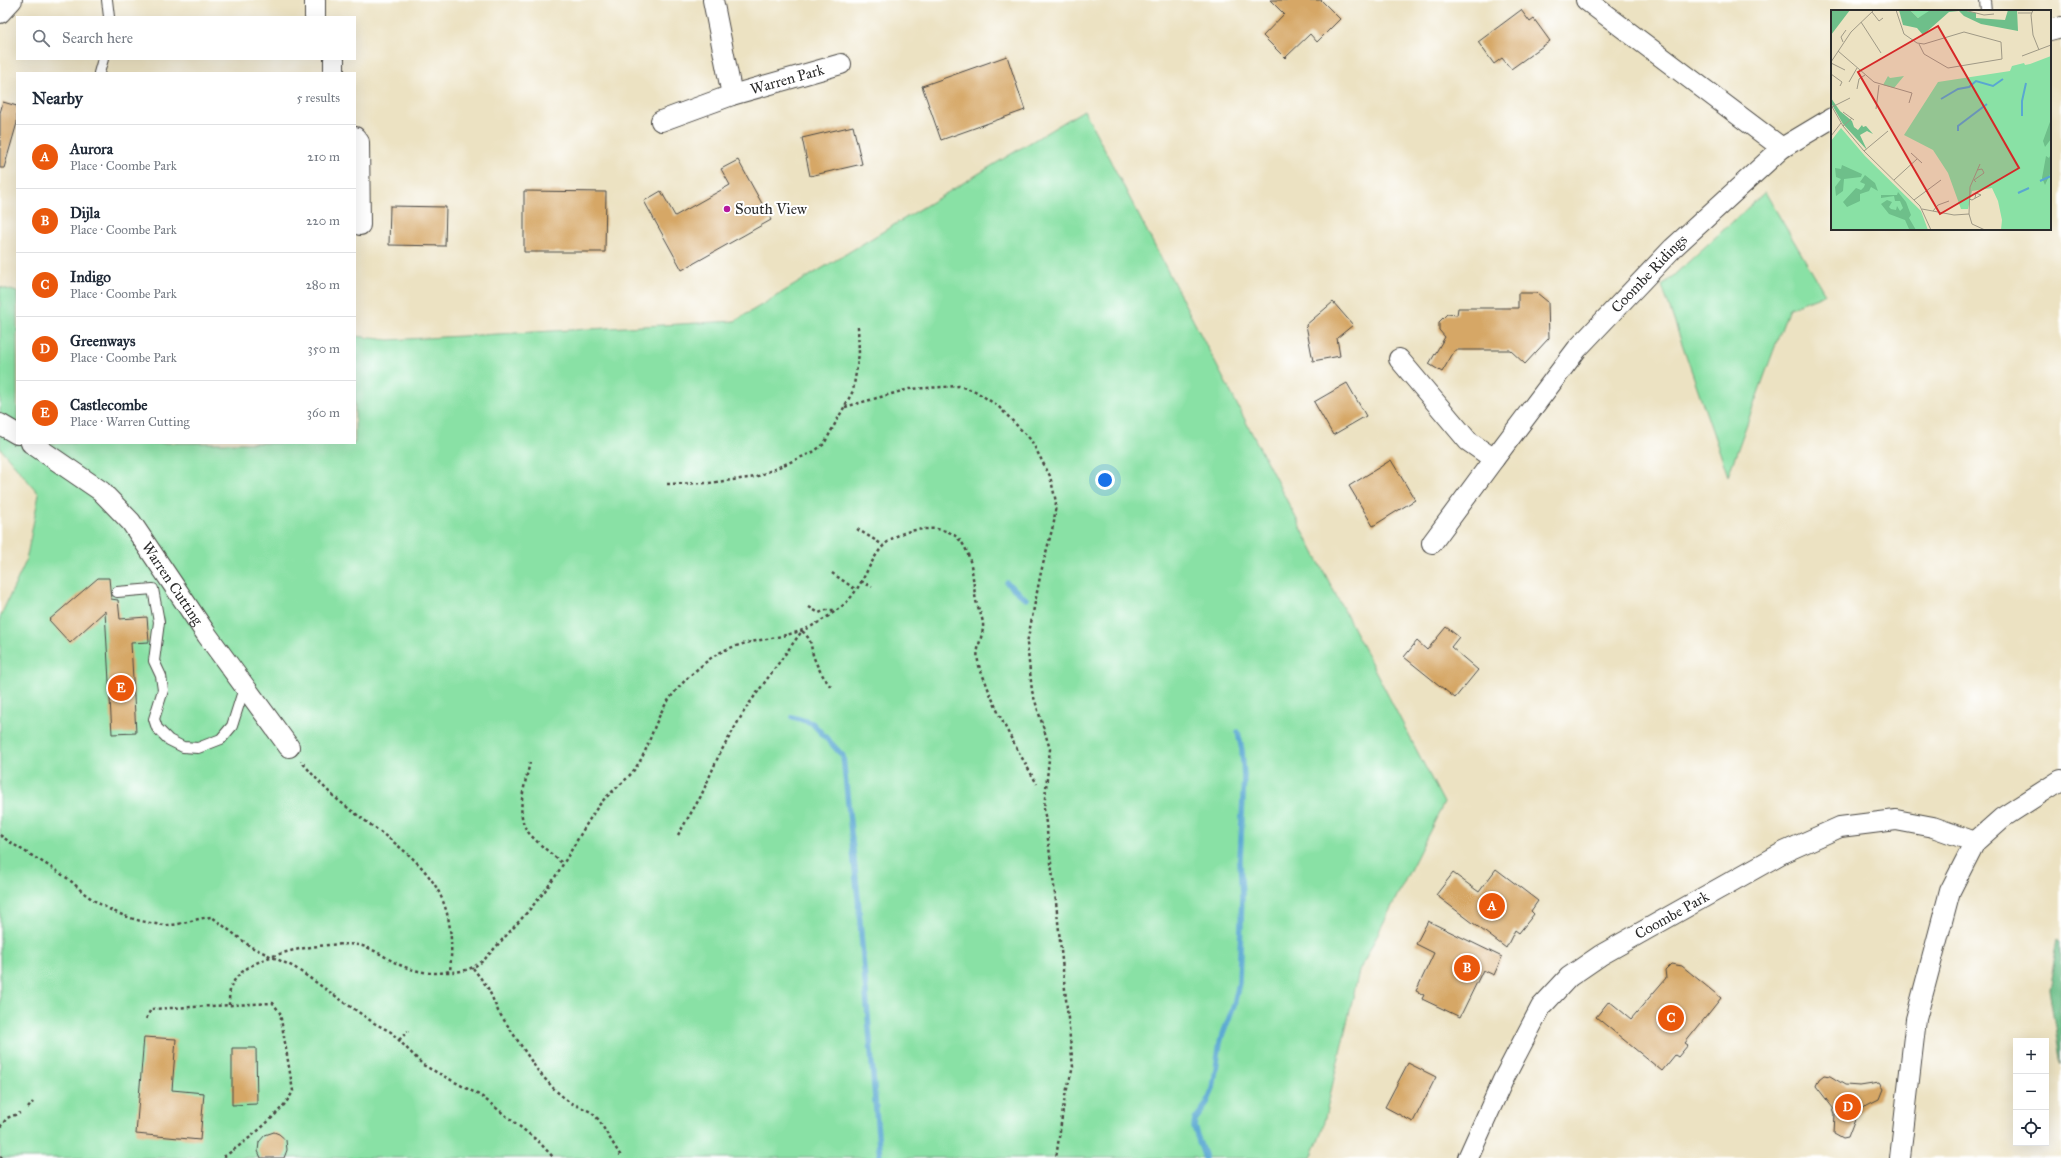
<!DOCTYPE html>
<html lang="en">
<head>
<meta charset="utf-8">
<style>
	body { margin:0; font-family:"IM FELL Great Primer",serif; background:#f2f2f3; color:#1f2937 }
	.controls { position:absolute; right:12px; bottom:12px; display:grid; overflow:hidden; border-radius:0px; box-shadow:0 4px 16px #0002 }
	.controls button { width:36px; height:36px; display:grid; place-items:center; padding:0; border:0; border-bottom:1px solid #e0e1e3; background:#fff; color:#1f2937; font:20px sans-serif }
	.you { position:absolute; left:1105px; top:480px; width:14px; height:14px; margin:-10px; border:3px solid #fff; border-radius:50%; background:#1a73e8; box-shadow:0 0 0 6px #1a73e833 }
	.badge { display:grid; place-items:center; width:26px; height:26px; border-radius:50%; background:#ea580c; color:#fff; font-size:13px; font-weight:700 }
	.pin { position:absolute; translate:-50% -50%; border:2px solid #fff; box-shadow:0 1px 4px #0006 }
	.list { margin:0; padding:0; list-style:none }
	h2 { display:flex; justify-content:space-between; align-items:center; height:52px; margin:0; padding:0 16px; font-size:17px }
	h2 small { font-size:13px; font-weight:400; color:#747a83 }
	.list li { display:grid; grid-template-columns:26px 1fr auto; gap:12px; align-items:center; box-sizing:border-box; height:64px; padding:0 16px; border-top:1px solid #e0e1e3 }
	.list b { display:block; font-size:15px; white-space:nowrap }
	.list p { margin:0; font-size:13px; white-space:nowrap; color:#747a83 }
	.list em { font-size:13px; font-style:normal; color:#747a83 }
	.icon { flex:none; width:22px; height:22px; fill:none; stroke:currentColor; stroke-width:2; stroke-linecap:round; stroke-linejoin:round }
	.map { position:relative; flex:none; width:2061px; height:1158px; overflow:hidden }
	.search { position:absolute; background:#fff; box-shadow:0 4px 16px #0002; left:16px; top:16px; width:340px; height:44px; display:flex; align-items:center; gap:10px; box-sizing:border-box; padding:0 14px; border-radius:0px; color:#747a83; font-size:15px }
	.panel { position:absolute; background:#fff; box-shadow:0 4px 16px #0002; left:16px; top:72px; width:340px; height:372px; border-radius:0px }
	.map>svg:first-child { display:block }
	.green { fill:#89e1a5; stroke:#5a8668 }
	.forest { fill:#6ebf8a; stroke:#4c755a }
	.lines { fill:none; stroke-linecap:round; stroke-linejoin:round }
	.stream { stroke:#59a7d2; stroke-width:5.5 }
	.building { fill:#d6a766 }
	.service-casing { stroke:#484642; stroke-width:12 }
	.minor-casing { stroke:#484642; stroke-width:22 }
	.path { stroke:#484642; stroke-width:2.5; stroke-dasharray:3 3; stroke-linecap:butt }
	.service { stroke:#fff; stroke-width:10 }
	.minor { stroke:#fff; stroke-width:20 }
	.poi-dot { fill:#b5179e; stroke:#fff; stroke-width:1.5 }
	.labels { text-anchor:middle; stroke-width:4; stroke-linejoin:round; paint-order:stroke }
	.street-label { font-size:15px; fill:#2b2b2b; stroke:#fff }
	.poi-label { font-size:15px; fill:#2b2b2b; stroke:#fff; text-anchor:start }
	.inset-river { fill:none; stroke:#59a7d2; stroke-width:2 }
	.inset-road { fill:none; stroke:#9f9986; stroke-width:1 }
	.view { fill:#d62828; fill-opacity:0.15; stroke:#d62828; stroke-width:2 }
	.inset-edge { fill:none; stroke:#2b2b2b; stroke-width:2 }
</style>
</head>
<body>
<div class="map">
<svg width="2061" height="1158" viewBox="0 0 2061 1158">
	<rect width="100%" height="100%" fill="#fff"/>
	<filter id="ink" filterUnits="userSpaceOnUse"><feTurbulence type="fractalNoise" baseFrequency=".025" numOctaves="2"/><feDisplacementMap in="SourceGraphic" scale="8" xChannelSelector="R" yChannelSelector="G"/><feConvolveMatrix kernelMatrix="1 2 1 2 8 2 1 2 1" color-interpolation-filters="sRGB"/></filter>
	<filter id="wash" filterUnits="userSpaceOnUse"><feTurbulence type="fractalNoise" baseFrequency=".012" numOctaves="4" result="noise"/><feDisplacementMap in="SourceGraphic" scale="16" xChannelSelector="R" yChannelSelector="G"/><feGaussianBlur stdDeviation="0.9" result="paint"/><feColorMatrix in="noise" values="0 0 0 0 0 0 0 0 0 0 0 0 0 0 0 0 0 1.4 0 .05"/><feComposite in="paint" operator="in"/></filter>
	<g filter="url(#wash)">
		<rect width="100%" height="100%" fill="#ece2c2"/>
		<!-- green -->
		<path class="green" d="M1084,110L1444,803L1359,971L1322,1130L1311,1158H0V617L26,561L39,494L0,448V287L17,292V443H355V336L389,340L735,321Z
			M1765,192L1825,294L1789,308L1728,476L1662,286Z"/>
		<!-- forest -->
		<path class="forest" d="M2058,940L2061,942V1065L2049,989Z"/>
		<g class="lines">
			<!-- stream -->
			<path class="stream" d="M1007,583L1026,599
				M793,717L812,723L843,756L858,898L880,1158
				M1205,1158L1194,1127L1195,1120L1206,1105L1213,1089L1220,1042L1234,1005L1239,983L1242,895L1240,861L1244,776L1242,750L1238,732"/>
		</g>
		<g id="blocks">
			<!-- building -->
			<path class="building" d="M1270,0H1321L1340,19L1317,42L1310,34L1285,58L1263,36L1284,14Z
				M1521,10L1530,22L1534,19L1550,41L1511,69L1502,58L1494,64L1478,42Z
				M1007,56L1025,110L941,140L922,86Z
				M3,102L17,106V123L4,168H0V113Z
				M853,126L862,164L810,176L802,138Z
				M738,160L771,220L682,270L644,201L661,191L675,216L730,185L721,169Z
				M524,191L606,192L605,252H524Z
				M390,206L446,207L445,246L389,245Z
				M1518,293H1537L1548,302L1549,338L1525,364L1510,350H1455L1442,372L1429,364L1445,337L1439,330V322L1447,314L1457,315L1458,308H1518Z
				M1333,302L1353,325L1337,338L1340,356L1313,361L1306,325Z
				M1347,383L1366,416L1333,435L1314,402Z
				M1391,460L1415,500L1373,526L1349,486Z
				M98,578H109L111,599L118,600L120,619L147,617L149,642L131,643L136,733L112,734L105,611L70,643L49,620Z
				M1446,627L1459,637L1451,647L1478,670L1455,698L1404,657L1417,641L1427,650Z
				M1496,869L1538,901L1531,911L1534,914L1519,933L1515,930L1506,948L1436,895L1453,873L1479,892Z
				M1428,921L1502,957L1494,975L1483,970L1460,1017L1422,999L1424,995L1416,991L1434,953L1416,944Z
				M1671,964L1682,966L1721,998L1685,1043L1688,1045L1678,1057L1675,1055L1662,1071L1596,1017L1609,1001L1631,1019L1666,978L1665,970Z
				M144,1037L176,1039L172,1090L204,1093L200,1140L136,1134Z
				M232,1048H256L257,1104L232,1105Z
				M1408,1063L1436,1077L1413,1122L1385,1107Z
				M1824,1075L1830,1076L1845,1085L1860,1086L1879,1083L1883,1089L1879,1099L1867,1105L1856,1116L1848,1137L1843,1138L1834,1133L1835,1114L1833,1108L1816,1086L1819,1079Z
				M274,1132L279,1134L286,1140L287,1150L284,1158H261L258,1151L259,1142L265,1135Z"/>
		</g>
	</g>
	<g filter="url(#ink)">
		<use href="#blocks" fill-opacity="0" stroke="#484642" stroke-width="1"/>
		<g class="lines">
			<!-- service casing -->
			<g class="service-casing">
				<path id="service" d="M107,0L109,17
					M1985,0L1986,11
					M99,73L103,59
					M117,592L153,589L159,622L154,661L161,676L163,690L154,719L157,728L169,740L183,747L198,748L221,739L232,726L244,688"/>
			</g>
			<!-- minor casing -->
			<g class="minor-casing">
				<g id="minor">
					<path d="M315,0V17"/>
					<path d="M713,0L732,95"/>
					<path d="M1586,0L1782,148"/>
					<path d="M0,13L12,0"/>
					<path d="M2050,30L2061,27"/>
					<path d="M334,73V59"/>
					<path id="s1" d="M661,121L732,95L841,64"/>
					<path d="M355,137L359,142L360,225"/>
					<path id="s2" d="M1399,359L1468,441L1494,459L1577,349L1673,248L1782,148L1832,118"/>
					<path d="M0,424L17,434"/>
					<path id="s3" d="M31,443L101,491L131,522L207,635L289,747"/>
					<path d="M1432,543L1494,459"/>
					<path id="s4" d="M1468,1158L1503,1080L1541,1007L1569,977L1601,955L1784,852L1840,827L1896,820L1933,827L1975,842"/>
					<path d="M1900,1158L1916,1019L1950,891L1975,842L2002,818L2061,780"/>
				</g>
			</g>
			<!-- path -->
			<path class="path" d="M845,407L909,389L959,386L975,391L998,406L1031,440L1050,476L1056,502L1054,522L1041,572L1027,643L1032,691L1050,749L1044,808L1056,902L1073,1067L1065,1096L1056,1158
				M667,484L709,483L756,477L813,452L824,444L853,391L859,354L858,327
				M857,529L883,545
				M832,573L855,589
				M861,581L872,587
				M809,607L819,613L826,610H837
				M530,762C526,782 514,813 528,832C538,844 552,854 563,864
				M0,835C20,850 43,861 64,876C72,881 78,888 85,894C109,912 135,922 164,925C181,926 195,918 212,917L251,947L294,967L374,1023L391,1032L423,1065L481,1096L538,1141L554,1158
				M678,835L701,796L719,755L746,708L802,631C812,640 810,643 813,655C817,667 824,679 832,688
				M473,968L488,988L498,1011L538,1071L555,1090L569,1102L591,1112L598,1119L622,1158
				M446,972C463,972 471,970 484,960C508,933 535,906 555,877C570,854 582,830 597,808C608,792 626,783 636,767C647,752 650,736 658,719C667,697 687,677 706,662C733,639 768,642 800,631C813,627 829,616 841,607C875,580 866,531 927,529C935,528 947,530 954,535C974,549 972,580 976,601C978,608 982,616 983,623C984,636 975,648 978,661C979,668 983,676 986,683C999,719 1018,751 1037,784
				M229,1005C229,1000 229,992 231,987C243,953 327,941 358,945C371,947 383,956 394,962C411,971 432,976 450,971C460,876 408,855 343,804C327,792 314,776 301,761
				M146,1019L151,1009L273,1003L280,1013L293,1091C283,1113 243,1144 222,1158
				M399,1040L408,1031
				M28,1108L33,1102
				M0,1127L7,1118L20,1113
				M0,1156L2,1158"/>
			<!-- service -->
			<use href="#service" class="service"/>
			<!-- minor -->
			<use href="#minor" class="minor"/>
		</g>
	</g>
	<!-- markers -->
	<circle class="poi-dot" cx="727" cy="209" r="4"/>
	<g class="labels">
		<!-- street labels -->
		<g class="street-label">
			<text dy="5" stroke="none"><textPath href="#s1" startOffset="133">Warren Park</textPath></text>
			<text dy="5" stroke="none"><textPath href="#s2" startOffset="381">Coombe Ridings</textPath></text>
			<text dy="5" stroke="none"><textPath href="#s3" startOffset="202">Warren Cutting</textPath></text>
			<text dy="5" stroke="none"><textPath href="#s4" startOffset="329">Coombe Park</textPath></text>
		</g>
		<!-- poi labels -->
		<g class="poi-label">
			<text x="735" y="214">South View</text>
		</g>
	</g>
	<!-- overview -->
	<g transform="translate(1831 10)">
		<rect width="220" height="220" fill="#ece2c2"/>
		<path d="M79,0L99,1L104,0L87,8ZM220,46V220H170L171,210L167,191L161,178L141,181L137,199H130L117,163L102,140L73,125L107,72L179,61L181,56L193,53L194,55L199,54ZM57,66L59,68L73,66L63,78L52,75ZM10,118L34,146L90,201L97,220H0V131Z" fill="#89e1a5"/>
		<path d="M0,0H19L0,25ZM68,0H79L87,8L98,1L131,0L145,3V8L174,10L177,0H186L187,21L150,14L133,6L128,1L118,2L92,25L86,18L72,15ZM0,88L9,101L21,111L23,117L27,120L31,115L32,117L35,116L42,124L36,121L29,125L36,140L12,114L0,93ZM220,109V129L214,137L212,131ZM220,144V162L214,175L211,168L215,146L218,148ZM11,155L31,164L30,167L13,169L12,181L5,186L4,177L10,169L5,167L4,158L10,159ZM34,165L44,173L47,181L40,177L38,181L29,184V191L16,197L12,192L25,178L30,180L33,177L34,174L29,172ZM67,182L75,192L80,205L78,208L85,220L78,219L74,210L58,204L50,194L56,190L61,192L58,197L60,199L65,200L66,196L69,201L72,198L69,191H64L63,186L50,188V185H66Z" fill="#6ebf8a"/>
		<path class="inset-river" d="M110,89L127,79L138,77L145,71L162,76L172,69M191,106V91L195,73M127,121V116L156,94M209,171L220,166M187,183L198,178"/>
		<path class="inset-road" d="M65,0L73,24L86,33L93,34L133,22L170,32L171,49L117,58L93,44L88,34M133,0L153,5L163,4M202,0L200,5L202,25L208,40M41,2L48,11L52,8M187,3H201M30,12L50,43M12,32L10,27L15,20M7,41L43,72L81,83L78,93M191,46L220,35M0,52L20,22L43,0M0,53L14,60M0,64L11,72L9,76M18,72L26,58M26,79L28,69L34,65M0,95L12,116L33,141L89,196L100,220M1,97L19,88M45,99L48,75M12,102L23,110M12,116L21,108M0,126L10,113M33,141L57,121M80,143L91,153M63,170L86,149M145,172L143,170L153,163L151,159L146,160M138,189L141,190L150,185L145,183L144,188M83,190L110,170M91,199L123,205L138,204L141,214L154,220M102,201L107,195L118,191M138,204L139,177L149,154"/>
		<path class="view" d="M107,16L188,158L109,204L27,62Z"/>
		<rect width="220" height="220" class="inset-edge"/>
	</g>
</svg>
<div class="controls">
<button>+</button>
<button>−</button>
<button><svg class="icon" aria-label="locate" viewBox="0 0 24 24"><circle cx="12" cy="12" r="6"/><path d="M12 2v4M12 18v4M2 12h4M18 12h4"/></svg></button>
</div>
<div class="you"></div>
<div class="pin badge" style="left:1492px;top:906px">A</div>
<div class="pin badge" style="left:1467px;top:968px">B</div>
<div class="pin badge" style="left:1671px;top:1018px">C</div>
<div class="pin badge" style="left:1848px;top:1107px">D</div>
<div class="pin badge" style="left:121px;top:688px">E</div>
<div class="search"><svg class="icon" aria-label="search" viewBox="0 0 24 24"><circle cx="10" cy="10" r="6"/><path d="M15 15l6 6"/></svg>Search here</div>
<section class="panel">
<h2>Nearby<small>5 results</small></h2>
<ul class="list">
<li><span class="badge">A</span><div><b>Aurora</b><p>Place · Coombe Park</p></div><em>210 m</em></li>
<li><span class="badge">B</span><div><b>Dijla</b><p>Place · Coombe Park</p></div><em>220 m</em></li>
<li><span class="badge">C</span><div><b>Indigo</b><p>Place · Coombe Park</p></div><em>280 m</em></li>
<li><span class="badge">D</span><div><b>Greenways</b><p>Place · Coombe Park</p></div><em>350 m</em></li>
<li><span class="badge">E</span><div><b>Castlecombe</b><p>Place · Warren Cutting</p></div><em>360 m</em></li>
</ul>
</section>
</div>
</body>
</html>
